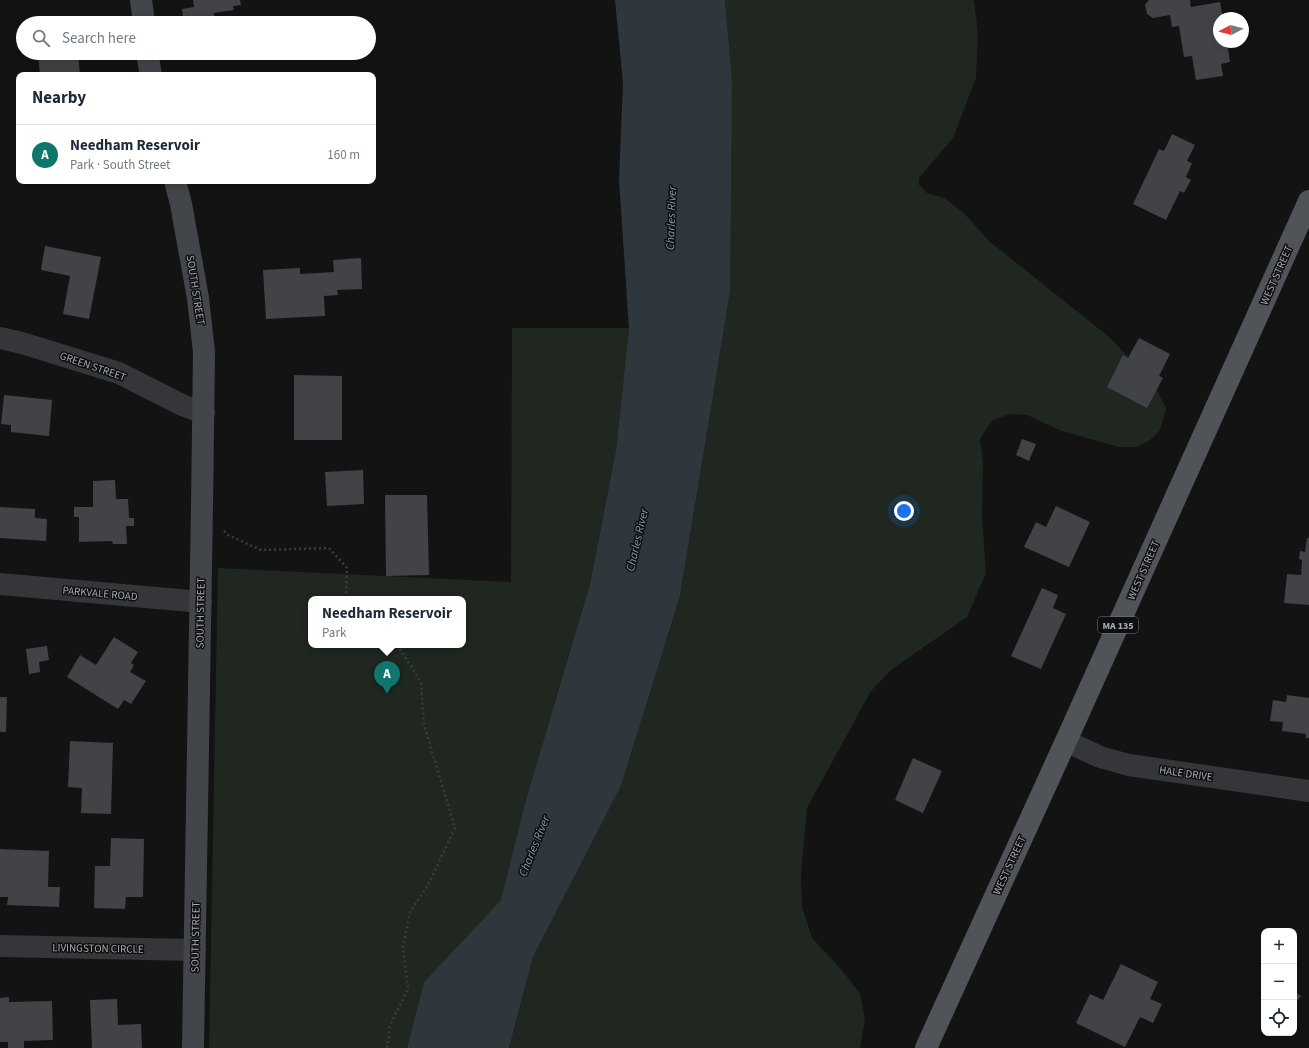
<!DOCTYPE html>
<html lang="en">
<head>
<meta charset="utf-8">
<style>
	body { margin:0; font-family:"Source Sans 3",sans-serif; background:#f2f2f3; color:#1f2937 }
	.controls { position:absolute; right:12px; bottom:12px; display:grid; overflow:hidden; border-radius:8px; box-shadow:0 2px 10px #0003 }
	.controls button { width:36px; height:36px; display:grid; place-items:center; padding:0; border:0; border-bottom:1px solid #e0e1e3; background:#fff; color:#1f2937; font:20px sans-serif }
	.compass { position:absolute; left:1213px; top:12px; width:36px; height:36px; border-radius:50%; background:#fff; box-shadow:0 2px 10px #0003; rotate:263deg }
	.you { position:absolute; left:904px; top:511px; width:14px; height:14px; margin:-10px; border:3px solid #fff; border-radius:50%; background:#1a73e8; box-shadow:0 0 0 6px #1a73e833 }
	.badge { display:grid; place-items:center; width:26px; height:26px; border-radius:50%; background:#0f766e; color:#fff; font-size:13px; font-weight:700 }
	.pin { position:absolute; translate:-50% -33px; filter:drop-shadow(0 1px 2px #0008) }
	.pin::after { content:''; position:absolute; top:21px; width:14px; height:12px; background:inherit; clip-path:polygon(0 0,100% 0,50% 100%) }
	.popup { position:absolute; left:308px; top:596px; width:158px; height:52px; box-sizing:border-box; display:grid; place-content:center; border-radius:8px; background:#fff; filter:drop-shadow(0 1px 3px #0005); font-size:13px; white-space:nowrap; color:#747a83 }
	.popup b { font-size:15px; color:#1f2937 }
	.popup::after { content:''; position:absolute; left:50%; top:100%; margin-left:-8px; border:8px solid transparent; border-top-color:#fff }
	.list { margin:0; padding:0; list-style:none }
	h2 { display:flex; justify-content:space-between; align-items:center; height:52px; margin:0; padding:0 16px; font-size:17px }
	h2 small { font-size:13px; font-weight:400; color:#747a83 }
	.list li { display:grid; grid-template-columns:26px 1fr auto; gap:12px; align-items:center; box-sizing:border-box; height:60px; padding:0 16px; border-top:1px solid #e0e1e3 }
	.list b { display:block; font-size:15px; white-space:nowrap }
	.list p { margin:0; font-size:13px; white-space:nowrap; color:#747a83 }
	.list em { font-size:13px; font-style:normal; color:#747a83 }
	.icon { flex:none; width:22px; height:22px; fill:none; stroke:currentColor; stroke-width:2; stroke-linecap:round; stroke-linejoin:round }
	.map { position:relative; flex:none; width:1309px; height:1048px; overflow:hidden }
	.search { position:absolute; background:#fff; box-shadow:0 2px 10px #0003; left:16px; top:16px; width:360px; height:44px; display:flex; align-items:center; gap:10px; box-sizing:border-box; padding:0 14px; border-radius:22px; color:#747a83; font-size:15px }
	.panel { position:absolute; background:#fff; box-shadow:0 2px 10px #0003; left:16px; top:72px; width:360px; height:112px; border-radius:8px }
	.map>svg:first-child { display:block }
	.green { fill:#1f2720; fill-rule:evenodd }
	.water { fill:#2d373c }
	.building { fill:#424347 }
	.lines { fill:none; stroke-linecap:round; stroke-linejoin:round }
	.path { stroke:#3a3d40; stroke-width:2.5; stroke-dasharray:2 3; stroke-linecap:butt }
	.street { stroke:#343639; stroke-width:22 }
	.secondary { stroke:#424549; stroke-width:22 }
	.primary { stroke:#505358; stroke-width:22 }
	.labels { text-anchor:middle; stroke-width:3; stroke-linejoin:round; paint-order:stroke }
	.shield { fill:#0e0e0f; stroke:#787d82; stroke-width:1 }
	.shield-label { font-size:10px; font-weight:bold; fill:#a5acb4 }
	.street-label { font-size:11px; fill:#a5acb4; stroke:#0e0e0f }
	.water-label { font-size:12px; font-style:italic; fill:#7e9dad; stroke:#0e0e0f }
</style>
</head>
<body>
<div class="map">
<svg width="1309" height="1048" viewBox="0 0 1309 1048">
	<rect width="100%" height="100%" fill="#131314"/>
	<!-- green -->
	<path class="green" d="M725,0H974L978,34L976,78L953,138L919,178V185L927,193L944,198L964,213L989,241L1108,336L1152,381L1166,408L1160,430L1150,440L1137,447H1119L1062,431L1027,415L1009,414L992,421L980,439L983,463L982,517L986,573L967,617L891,670L871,691L807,808L801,875L802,907L812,938L839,967L860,993L865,1019L860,1048H509L533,957L621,786L680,596L698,486L732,80Z
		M512,328H629L616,450L590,584L525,803L501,900L424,982L407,1048H209L218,568L511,582ZM311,599H463V645H311Z"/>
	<!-- water -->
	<path class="water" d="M615,0H725L732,80L730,291L680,596L621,786L533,957L509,1048H407L424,982L501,900L525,803L590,584L616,450L629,328L619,180L623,83Z"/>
	<!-- building -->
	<path class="building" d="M193,0H240L241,5L233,6L234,10L214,13L215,23H184L182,9L194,7Z
		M1149,0H1190L1191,7L1220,2L1223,18H1219V42H1227L1230,62L1221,64L1223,76L1196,80L1192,56L1184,57L1179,26L1172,27L1170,15L1153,18L1147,14L1145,5Z
		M38,53H78L80,75H40Z
		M1172,134L1195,145L1187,161L1192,163L1186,177L1191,180L1184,193L1180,191L1166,220L1133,204L1159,149L1164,151Z
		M45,246L101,257L89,319L63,314L70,276L41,270Z
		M361,258L362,289L337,290L338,295L324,296L325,316L266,319L263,270L300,268V274L334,272L333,260Z
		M1139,338L1170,354L1159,376L1163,378L1147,408L1107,387L1123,355L1128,358Z
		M294,375L342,376V440H294Z
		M4,395L52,400L49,436L11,432V425L1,424Z
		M1022,439L1036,444L1029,461L1016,455Z
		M363,470L364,504L327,506L325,472Z
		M115,480L116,499H128L129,518H134V526H126L127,544H113L112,541L79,542V517H74V507H93V481Z
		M385,495H427L429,575L386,576Z
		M1056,506L1090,522L1069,567L1024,547L1036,522L1046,527Z
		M0,507L35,509V518L47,519L46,541L0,538Z
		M1307,538H1309V605L1284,603L1287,574L1301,575L1302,560L1299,559L1300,551L1305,552Z
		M1042,588L1058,595L1053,608L1066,614L1041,669L1011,656Z
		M114,637L138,652L131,663L134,665L130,672L146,681L131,704L124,700L118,709L67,677L80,655L96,665Z
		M47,646L49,660L39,662L40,672L29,674L26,649Z
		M1287,695L1309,698V738H1306V734L1282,731L1283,722L1270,721L1273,700L1286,702Z
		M0,697H7L6,732H0Z
		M70,741L113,743L111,814L81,813L82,788L68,787Z
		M913,758L942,771L923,813L895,800Z
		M111,838L144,839L143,897H126L125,909L94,908L95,866H110Z
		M0,849L49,851L48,887H60L59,907L7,905L8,897H0Z
		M1121,964L1158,982L1150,999L1162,1004L1153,1023L1140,1017L1125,1047L1076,1023L1090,994L1103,1000Z
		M1294,991L1301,996L1294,1005Z
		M9,997V1002L52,1001L53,1040L24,1041V1048H8V1042H0V998Z
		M117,999L118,1025L141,1024L142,1048H92L90,1000Z"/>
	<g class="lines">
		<!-- path -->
		<path class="path" d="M224,531L228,535L261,550L329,548L347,568L346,599
			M387,1048L390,1025L408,989L403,947L410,912L428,885L455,828L424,725L421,682L398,646L394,645"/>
		<!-- street -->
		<path class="street" d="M0,338L22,343L119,373L182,405L204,413
			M0,584L201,602
			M1066,741L1100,757L1129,765L1309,791
			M0,946L195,950"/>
		<!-- secondary -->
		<path class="secondary" d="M141,0L144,23
			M147,53L151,75
			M175,181L181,204L198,298L204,352L202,507L193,1048"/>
		<!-- primary -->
		<path class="primary" d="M926,1048L1066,741L1309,201"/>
	</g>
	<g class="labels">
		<!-- shield labels -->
		<rect class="shield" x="1098" y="617" width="40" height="16" rx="3"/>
		<g class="shield-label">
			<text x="1118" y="629">MA 135</text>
		</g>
		<!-- street labels -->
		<g class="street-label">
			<text transform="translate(1276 275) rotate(-66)" y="4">WEST STREET</text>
			<text transform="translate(196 290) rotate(81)" y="4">SOUTH STREET</text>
			<text transform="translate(93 366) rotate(19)" y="4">GREEN STREET</text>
			<text transform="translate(1143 570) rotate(-66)" y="4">WEST STREET</text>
			<text transform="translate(100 593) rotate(5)" y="4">PARKVALE ROAD</text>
			<text transform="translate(200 613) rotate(-89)" y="4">SOUTH STREET</text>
			<text transform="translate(1186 773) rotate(8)" y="4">HALE DRIVE</text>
			<text transform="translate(1009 865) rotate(-65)" y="4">WEST STREET</text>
			<text transform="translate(195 937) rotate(-89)" y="4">SOUTH STREET</text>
			<text transform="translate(98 948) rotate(1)" y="4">LIVINGSTON CIRCLE</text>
		</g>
		<!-- water labels -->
		<g class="water-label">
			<text transform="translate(671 218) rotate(-88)" y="4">Charles River</text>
			<text transform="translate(637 540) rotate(-77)" y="4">Charles River</text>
			<text transform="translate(534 846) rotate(-68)" y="4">Charles River</text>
		</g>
	</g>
</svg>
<div class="controls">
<button>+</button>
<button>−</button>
<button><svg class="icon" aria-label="locate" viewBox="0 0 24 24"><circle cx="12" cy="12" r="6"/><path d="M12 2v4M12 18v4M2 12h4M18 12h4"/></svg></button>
</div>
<svg class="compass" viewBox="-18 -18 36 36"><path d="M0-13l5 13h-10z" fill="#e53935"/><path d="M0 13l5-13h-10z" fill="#747a83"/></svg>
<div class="you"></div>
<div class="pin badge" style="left:387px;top:694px">A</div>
<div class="popup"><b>Needham Reservoir</b>Park</div>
<div class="search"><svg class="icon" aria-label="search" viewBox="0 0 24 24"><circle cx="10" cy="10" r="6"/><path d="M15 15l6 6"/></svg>Search here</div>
<section class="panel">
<h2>Nearby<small></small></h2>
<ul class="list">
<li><span class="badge">A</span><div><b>Needham Reservoir</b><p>Park · South Street</p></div><em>160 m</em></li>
</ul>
</section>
</div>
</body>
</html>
